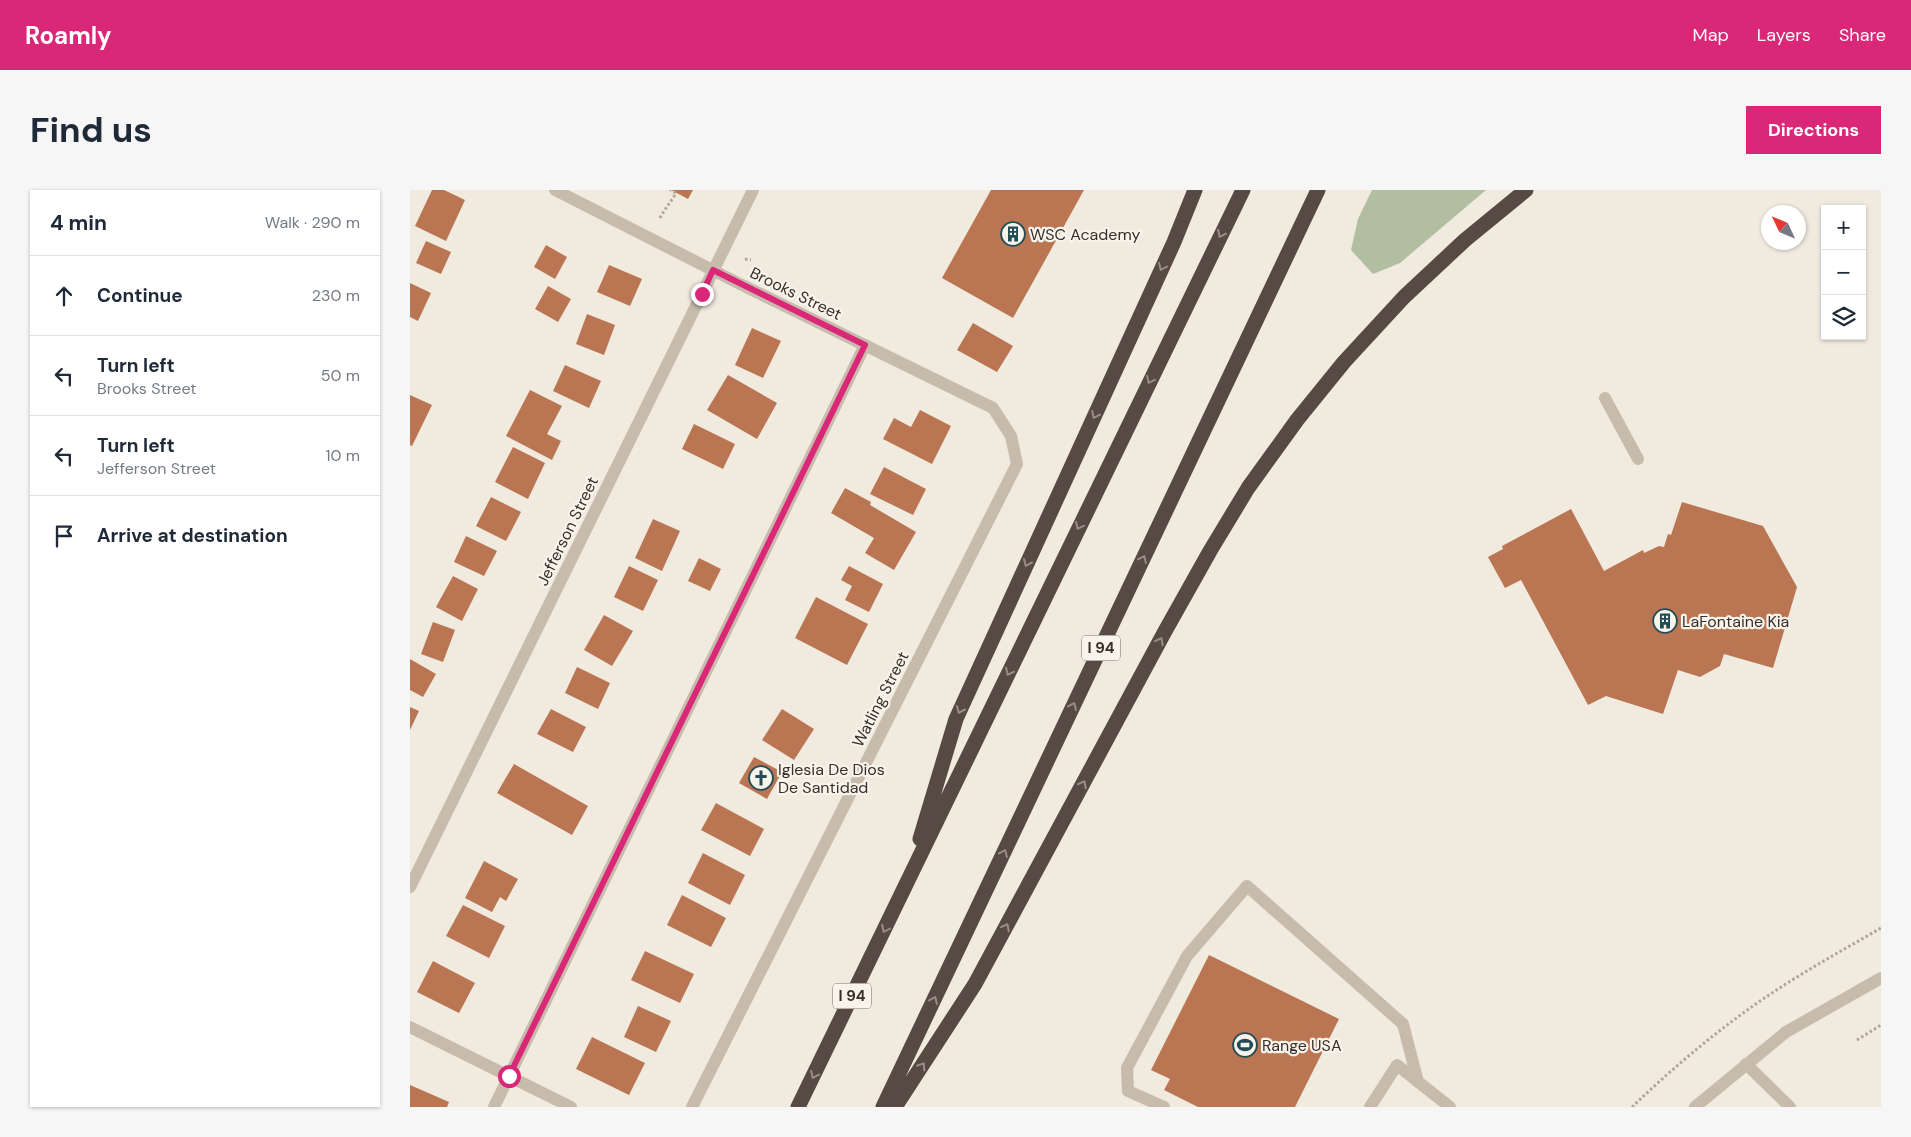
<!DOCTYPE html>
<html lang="en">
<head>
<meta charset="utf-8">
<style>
	body { margin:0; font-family:"DM Sans",sans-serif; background:#f6f6f7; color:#1f2937 }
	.controls { position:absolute; right:15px; top:15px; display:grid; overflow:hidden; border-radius:0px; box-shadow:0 1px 4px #0004 }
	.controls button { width:45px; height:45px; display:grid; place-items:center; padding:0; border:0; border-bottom:1px solid #e0e1e3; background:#fff; color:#1f2937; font:25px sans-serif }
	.compass { position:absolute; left:1351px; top:15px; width:45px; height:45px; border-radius:50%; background:#fff; box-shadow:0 1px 4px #0004; rotate:314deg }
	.stop { position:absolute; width:15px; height:15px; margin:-11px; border:4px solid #db2777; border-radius:50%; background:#fff }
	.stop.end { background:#db2777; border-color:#fff; box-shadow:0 1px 5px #0008 }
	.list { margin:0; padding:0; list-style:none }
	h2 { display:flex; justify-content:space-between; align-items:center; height:65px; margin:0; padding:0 20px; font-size:21px }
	h2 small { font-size:16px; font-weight:400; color:#747a83 }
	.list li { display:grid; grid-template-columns:32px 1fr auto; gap:15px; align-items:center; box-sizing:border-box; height:80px; padding:0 20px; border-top:1px solid #e0e1e3 }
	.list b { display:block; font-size:19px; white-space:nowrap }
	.list p { margin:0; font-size:16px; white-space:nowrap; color:#747a83 }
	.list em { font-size:16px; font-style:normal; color:#747a83 }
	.icon { flex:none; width:28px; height:28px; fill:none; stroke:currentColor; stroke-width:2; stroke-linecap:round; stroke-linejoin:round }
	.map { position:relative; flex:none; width:1471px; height:917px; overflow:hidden; border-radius:0px }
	header { display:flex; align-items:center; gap:30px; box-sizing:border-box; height:70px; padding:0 25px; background:#db2777; color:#fff }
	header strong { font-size:24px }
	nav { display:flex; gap:28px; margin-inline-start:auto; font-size:18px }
	.intro { display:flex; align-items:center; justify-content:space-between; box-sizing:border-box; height:120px; padding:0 30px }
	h1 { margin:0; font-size:35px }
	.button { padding:12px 22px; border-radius:0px; background:#db2777; color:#fff; font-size:18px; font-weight:700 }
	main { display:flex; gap:30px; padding:0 30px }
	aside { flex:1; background:#fff; border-radius:0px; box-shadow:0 1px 4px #0004 }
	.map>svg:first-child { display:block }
	.green { fill:#b1bea0 }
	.building { fill:#ba7653 }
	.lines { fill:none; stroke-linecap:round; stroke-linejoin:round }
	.path { stroke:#b3a596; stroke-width:3; stroke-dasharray:2.5 2.5; stroke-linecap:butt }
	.service { stroke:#c7bbac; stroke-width:12 }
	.minor { stroke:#c7bbac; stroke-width:12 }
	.tertiary { stroke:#c7bbac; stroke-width:12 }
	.motorway { stroke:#564a42; stroke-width:15 }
	.oneway { stroke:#978e86 }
	.route { stroke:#db2777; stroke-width:6 }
	.labels { text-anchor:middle; stroke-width:4.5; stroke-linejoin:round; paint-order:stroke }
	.shield { fill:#f8f3eb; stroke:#706a64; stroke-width:1 }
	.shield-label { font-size:15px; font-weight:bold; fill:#362f2a }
	.poi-label { font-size:16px; fill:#362f2a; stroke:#f8f3eb; text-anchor:start }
	.street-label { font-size:16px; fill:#362f2a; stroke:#f8f3eb }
</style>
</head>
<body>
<header>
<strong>Roamly</strong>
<nav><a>Map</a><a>Layers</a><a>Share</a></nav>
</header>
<div class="intro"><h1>Find us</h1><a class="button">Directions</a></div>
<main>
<aside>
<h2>4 min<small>Walk · 290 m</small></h2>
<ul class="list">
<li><svg class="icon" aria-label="ahead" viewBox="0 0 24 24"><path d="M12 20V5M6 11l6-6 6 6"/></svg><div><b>Continue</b></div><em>230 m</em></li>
<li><svg class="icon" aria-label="left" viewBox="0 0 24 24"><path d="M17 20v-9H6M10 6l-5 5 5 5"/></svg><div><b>Turn left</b><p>Brooks Street</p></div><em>50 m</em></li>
<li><svg class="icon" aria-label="left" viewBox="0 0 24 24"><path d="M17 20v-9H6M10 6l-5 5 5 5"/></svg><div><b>Turn left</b><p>Jefferson Street</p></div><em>10 m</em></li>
<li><svg class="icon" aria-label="arrive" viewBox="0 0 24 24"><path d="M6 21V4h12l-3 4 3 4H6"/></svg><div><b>Arrive at destination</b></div></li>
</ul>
</aside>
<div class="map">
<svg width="1471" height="917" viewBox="0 0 1471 917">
	<rect width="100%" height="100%" fill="#f0eadf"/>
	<!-- green -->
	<path class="green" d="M962,0H1076L990,73L963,84L941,60L948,29Z"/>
	<!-- building -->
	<path class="building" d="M22,0H34L55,10L36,51L5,36Z
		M261,0H283L278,9Z
		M581,0H674L603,128L532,88Z
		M16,51L41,62L31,84L6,73Z
		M136,55L157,67L145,89L124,77Z
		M199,75L232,89L220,116L187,102Z
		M0,93L21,103L8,131L0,127Z
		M138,96L161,109L148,132L125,119Z
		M177,124L205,135L194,165L166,154Z
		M563,133L603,156L587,182L547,160Z
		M342,138L371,151L353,188L325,175Z
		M155,175L191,191L179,218L143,201Z
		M318,185L367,213L347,249L297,220Z
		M120,200L152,216L137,244L151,251L142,270L96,246Z
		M0,205L22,215L2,256L0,255Z
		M510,220L541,236L522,274L473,249L484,228L501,237Z
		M284,234L325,254L313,279L272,259Z
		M103,257L135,273L118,309L85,292Z
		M474,277L516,299L503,325L460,304Z
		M435,298L461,312L460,315L506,342L484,380L455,363L464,348L421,323Z
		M81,307L111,322L96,351L66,336Z
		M1272,312L1353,336L1387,397L1363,478L1314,464L1310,476L1290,487L1268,480L1253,524L1196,506L1178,515L1111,390L1095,398L1078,367L1093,359L1092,356L1161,319L1194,381L1233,360L1234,363L1249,356L1254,357L1258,344L1261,345Z
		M243,329L270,341L252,381L225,368Z
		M56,346L87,361L74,386L44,372Z
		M289,368L311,379L300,401L278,391Z
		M219,376L248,390L233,421L204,407Z
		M439,376L473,394L459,422L435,410L442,396L431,390Z
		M43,386L68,399L52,431L26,417Z
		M406,407L458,434L437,475L385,448Z
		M194,425L223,441L202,476L174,460Z
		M23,432L45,440L33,472L11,464Z
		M0,469L26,484L13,507L0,500Z
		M167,477L200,493L188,519L155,503Z
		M0,517L9,521L0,540Z
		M141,519L176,537L163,562L127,544Z
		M372,519L404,539L384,570L352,550Z
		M344,567L372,582L357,609L329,593Z
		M104,574L178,616L162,645L87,603Z
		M306,613L354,639L340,666L291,640Z
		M293,663L335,685L320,715L278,693Z
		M74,671L108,689L96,711L90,707L82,722L55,708Z
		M272,705L316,728L301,757L257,735Z
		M53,715L95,736L79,768L36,746Z
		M235,761L284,784L270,813L221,790Z
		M799,765L929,829L885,917H788L754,900L760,889L741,880Z
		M23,771L65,793L49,823L7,802Z
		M228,816L261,831L246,862L214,847Z
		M182,847L235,873L219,905L166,879Z
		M0,895L39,912L37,917H0Z"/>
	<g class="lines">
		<!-- path -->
		<path class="path" d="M250,28C255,18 261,12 266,3L260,0
			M335,69L341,70
			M1447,850L1471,835
			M1222,917C1270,871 1323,827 1379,792C1409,773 1440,756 1471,738"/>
		<!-- service -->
		<path class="service" d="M1195,208L1228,269
			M1336,874L1380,917
			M84,917L455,155
			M754,917L718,901L717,878L777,766L837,696L993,834L1008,892
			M960,917L987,875L1040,917"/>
		<!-- minor -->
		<path class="minor" d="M145,0L328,93L583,218L601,246L607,274L282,917
			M0,697L343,0
			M0,837L161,917"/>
		<!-- tertiary -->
		<path class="tertiary" d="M1285,917L1376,842L1471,788"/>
		<!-- motorway -->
		<path class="motorway" d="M510,649L546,529L764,52L785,0
			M388,917L833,0
			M473,917L908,0
			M485,917L565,794L754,443L800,361L838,298L887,230L934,172L994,107L1055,50L1116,0"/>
	</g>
	<!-- one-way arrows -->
	<defs><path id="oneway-chevron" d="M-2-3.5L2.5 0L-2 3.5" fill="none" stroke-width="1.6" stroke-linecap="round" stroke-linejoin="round" transform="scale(1.25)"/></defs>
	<g class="oneway">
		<use href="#oneway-chevron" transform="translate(811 44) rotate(116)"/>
		<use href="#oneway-chevron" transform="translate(752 77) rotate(115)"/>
		<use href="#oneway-chevron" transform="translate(740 190) rotate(116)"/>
		<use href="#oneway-chevron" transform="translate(685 225) rotate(115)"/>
		<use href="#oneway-chevron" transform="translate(669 336) rotate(116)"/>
		<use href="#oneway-chevron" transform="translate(733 369) rotate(-65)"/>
		<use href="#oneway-chevron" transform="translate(617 373) rotate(114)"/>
		<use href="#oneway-chevron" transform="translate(750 451) rotate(-62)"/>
		<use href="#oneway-chevron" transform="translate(599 482) rotate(116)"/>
		<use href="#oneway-chevron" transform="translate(663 516) rotate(-65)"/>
		<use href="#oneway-chevron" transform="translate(550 520) rotate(114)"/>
		<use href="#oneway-chevron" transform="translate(673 594) rotate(-62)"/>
		<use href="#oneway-chevron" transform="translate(594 663) rotate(-65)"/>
		<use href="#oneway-chevron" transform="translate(596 737) rotate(-62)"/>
		<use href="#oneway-chevron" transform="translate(475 739) rotate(116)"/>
		<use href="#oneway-chevron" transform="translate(524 810) rotate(-65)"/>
		<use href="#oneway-chevron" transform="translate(512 876) rotate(-57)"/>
		<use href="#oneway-chevron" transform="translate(404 885) rotate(116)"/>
	</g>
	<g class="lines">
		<!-- route -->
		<path class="route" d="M99,886L455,155L303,80L292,104"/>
	</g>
	<!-- icons -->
	<defs>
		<g id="building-ring" transform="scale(1.25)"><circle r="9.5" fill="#f8f3eb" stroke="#234c54" stroke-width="1.5"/><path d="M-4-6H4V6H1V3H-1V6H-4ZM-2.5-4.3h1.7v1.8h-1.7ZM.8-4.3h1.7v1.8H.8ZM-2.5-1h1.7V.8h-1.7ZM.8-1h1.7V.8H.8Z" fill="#234c54"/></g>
		<g id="church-ring" transform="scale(1.25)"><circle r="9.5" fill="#f8f3eb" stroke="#234c54" stroke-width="1.5"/><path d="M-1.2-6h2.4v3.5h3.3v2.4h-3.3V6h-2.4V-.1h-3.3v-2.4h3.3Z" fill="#234c54"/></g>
		<g id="stadium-ring" transform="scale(1.25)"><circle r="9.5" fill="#f8f3eb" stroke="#234c54" stroke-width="1.5"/><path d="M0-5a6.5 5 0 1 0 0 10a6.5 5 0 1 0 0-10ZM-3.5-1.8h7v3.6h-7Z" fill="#234c54"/></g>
	</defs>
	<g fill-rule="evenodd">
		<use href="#building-ring" x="603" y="44"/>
		<use href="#building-ring" x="1255" y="431"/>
		<use href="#church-ring" x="351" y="588"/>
		<use href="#stadium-ring" x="835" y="855"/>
	</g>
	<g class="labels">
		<!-- shield labels -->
		<g class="shield">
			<rect x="672" y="445.5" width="38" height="25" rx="4"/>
			<rect x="423" y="793.5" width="38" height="25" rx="4"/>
		</g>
		<g class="shield-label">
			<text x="691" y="463">I 94</text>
			<text x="442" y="811">I 94</text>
		</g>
		<!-- poi labels -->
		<g class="poi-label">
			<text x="620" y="50">WSC Academy</text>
			<text x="1272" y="437">LaFontaine Kia</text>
			<text x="368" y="585">Iglesia De Dios<tspan x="368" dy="18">De Santidad</tspan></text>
			<text x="852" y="861">Range USA</text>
		</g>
		<!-- street labels -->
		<g class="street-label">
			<text transform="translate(386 103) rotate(26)" y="6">Brooks Street</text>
			<text transform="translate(157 341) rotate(-64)" y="6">Jefferson Street</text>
			<text transform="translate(470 509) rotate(-63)" y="6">Watling Street</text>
		</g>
	</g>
</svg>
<div class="controls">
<button>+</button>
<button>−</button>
<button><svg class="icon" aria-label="layers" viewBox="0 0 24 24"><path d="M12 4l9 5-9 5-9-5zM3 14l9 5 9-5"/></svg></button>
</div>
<svg class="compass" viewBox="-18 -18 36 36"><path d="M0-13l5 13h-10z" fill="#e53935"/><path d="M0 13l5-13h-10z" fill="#747a83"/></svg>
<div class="stop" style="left:99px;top:886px"></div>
<div class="stop end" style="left:292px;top:104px"></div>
</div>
</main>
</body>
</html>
